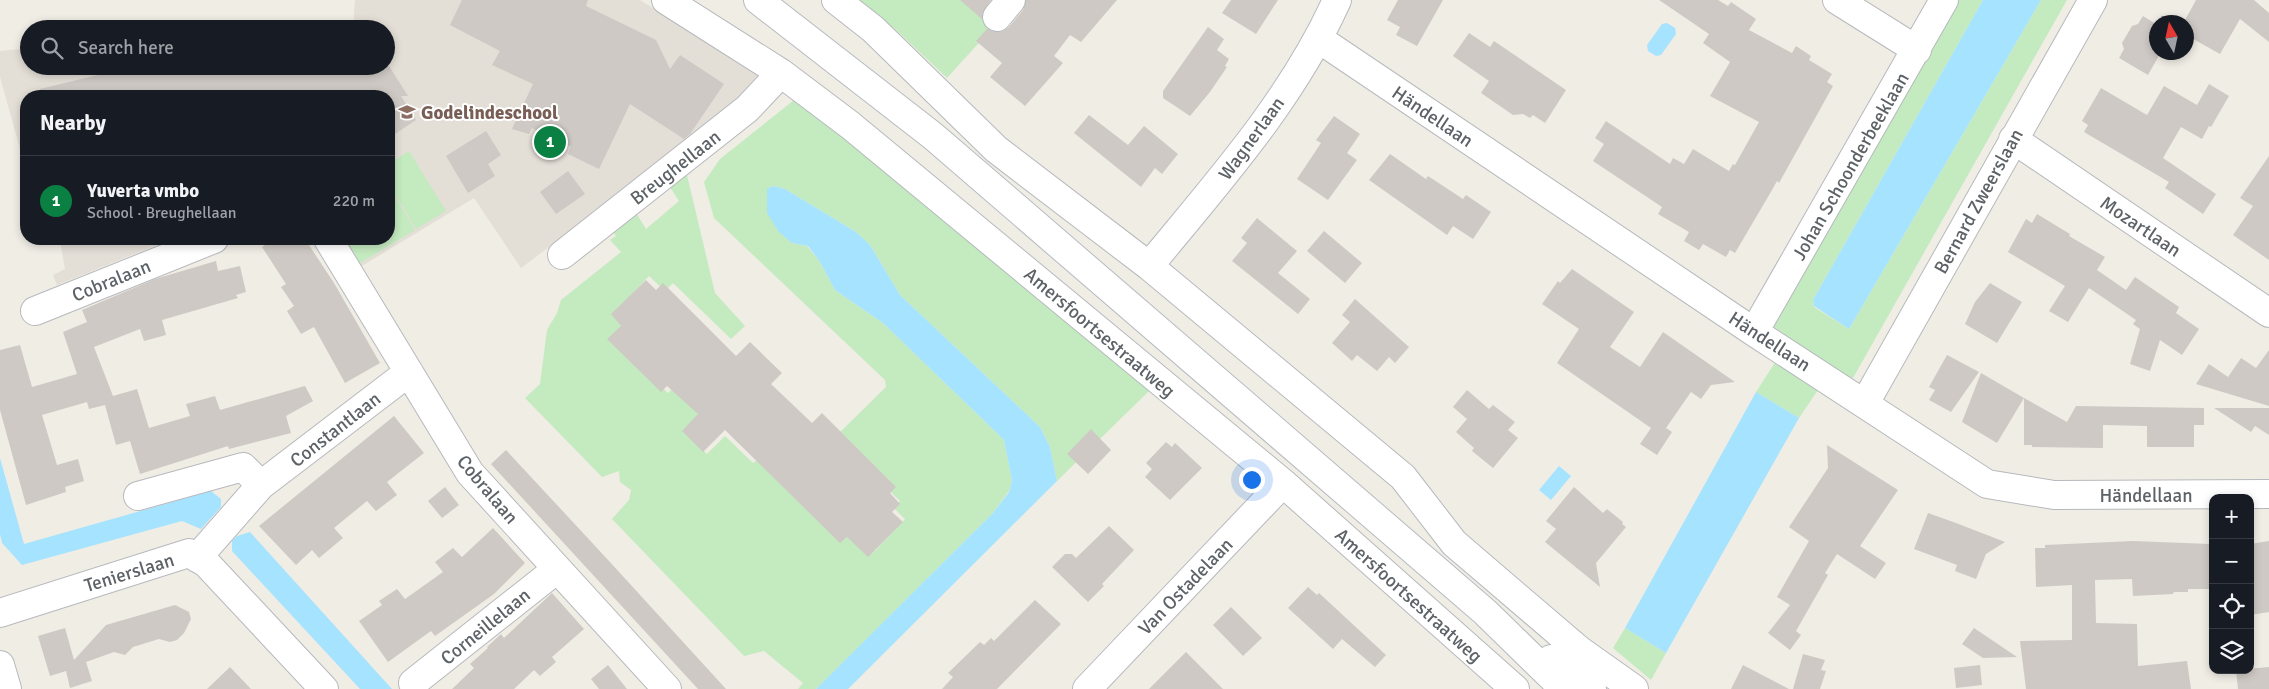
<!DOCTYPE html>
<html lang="en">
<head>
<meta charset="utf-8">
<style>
	body { margin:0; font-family:Signika,sans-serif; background:#242831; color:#f1f3f6 }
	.controls { position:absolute; right:15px; bottom:15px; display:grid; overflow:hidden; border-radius:10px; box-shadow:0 2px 8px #0003 }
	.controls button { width:45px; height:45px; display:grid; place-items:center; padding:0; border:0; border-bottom:1px solid #363941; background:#171b24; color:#f1f3f6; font:25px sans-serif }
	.compass { position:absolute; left:2149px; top:15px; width:45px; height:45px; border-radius:50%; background:#171b24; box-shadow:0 2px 8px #0003; rotate:351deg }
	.you { position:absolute; left:1251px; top:479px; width:18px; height:18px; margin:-12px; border:4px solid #fff; border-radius:50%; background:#1a73e8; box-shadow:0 0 0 8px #1a73e833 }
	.badge { display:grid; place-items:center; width:32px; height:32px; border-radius:50%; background:#0b8043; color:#fff; font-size:16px; font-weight:700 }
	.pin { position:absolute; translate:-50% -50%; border:2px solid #fff; box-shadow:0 1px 5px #0006 }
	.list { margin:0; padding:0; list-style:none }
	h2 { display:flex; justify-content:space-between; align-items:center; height:65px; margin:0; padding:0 20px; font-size:21px }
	h2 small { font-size:16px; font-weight:400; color:#9ea1a6 }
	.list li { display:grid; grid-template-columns:32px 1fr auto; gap:15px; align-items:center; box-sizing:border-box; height:90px; padding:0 20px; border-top:1px solid #363941 }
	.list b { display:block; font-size:19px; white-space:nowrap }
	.list p { margin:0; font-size:16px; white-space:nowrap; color:#9ea1a6 }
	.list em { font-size:16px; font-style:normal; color:#9ea1a6 }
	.icon { flex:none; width:28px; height:28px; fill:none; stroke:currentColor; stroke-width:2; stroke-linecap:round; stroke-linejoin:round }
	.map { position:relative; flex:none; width:2269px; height:689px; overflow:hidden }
	.search { position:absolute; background:#171b24; box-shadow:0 2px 8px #0003; left:20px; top:20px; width:375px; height:55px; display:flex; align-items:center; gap:12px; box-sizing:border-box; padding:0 18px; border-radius:28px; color:#9ea1a6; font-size:19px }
	.panel { position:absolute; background:#171b24; box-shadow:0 2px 8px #0003; left:20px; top:90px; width:375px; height:155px; border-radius:20px }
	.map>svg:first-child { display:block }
	.education { fill:#e3ded6 }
	.green { fill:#c4eac0 }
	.water { fill:#a6e3ff }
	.building { fill:#cec9c4 }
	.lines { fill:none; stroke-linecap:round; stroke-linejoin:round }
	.minor-casing { stroke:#b6b9bd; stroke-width:30 }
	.secondary-casing { stroke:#b6bbc0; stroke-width:30 }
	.minor { stroke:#fff; stroke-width:28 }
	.secondary { stroke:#fff; stroke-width:28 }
	.labels { text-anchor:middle; stroke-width:4; stroke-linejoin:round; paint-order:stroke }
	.education-label { font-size:19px; font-weight:bold; fill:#785e54; stroke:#fff; text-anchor:start }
	.street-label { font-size:19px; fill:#5d6267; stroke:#fff }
</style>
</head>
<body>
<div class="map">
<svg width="2269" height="689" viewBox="0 0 2269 689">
	<rect width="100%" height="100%" fill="#f0ede5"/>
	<!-- education -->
	<path class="education" d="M355,0H640L764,76L732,109L521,268L474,198L357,269L339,239H389V96H26V170L0,77V51L29,48V66H386V29H353Z
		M46,239H172L57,285L53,275L65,269L60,241L46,242Z"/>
	<!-- green -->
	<path class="green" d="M857,0H966L995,25L947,78L895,29Z
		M1954,0H1983L1813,300L1814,307L1849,329L2041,0H2067L1853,378L1843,375L1770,324Z
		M794,100L845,131L1150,390L1057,481L1050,447L1040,427L900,295L870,245L856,232L785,189L773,186L792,243L807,246L820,262L835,290L883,323L1004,440L1012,481L1009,491L993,513L816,689H798L803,683L764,651L744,656L612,519L629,500L631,490L620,482L619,471L602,477L525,398L540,384L547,330L557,313L561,300L621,252L610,240L616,236L609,226L635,211L646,229L679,201L668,184L686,171L715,293L745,326L731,339L673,283L665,291L649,276L614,313L624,323L610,338L668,393L676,385L703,412L684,432L707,454L725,436L753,463L759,458L845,539L853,531L875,551L905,519L894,508L900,501L834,438L886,387L885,380L714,218L704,182L720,159Z
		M409,151L446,211L416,229L389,184V164Z
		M389,186L415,230L357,265L341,239H389Z
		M1776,361L1818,390L1799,418L1756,392Z
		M1625,628L1666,653L1651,680L1613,648Z"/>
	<!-- water -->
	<path class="water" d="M1983,0H2041L1849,329L1814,306L1813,300Z
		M1667,23L1675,28L1676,34L1661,55L1656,56L1648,51L1647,45L1662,24Z
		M773,186L785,189L856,232L870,245L900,295L1040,427L1050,447L1057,481L848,689H816L993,513L1009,492L1012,481L1004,440L883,323L835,290L820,262L808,246L792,243L779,232L767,213V189Z
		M1756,392L1799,418L1666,653L1625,628Z
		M0,458L24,544L211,491L221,499V507L201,529L182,521L22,565L2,543L0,534Z
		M1559,466L1571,476L1551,500L1539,490Z
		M250,532L392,689H360L232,551V541L237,536Z"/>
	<!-- building -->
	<path class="building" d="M462,0H588L586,6L656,40L670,69L680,55L724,84L690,134L684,139L630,104L599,169L568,154L571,147L532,128L529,134L512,129L533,84L492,65L500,51L450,25Z
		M960,0H991L982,14V19Z
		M1026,0H1117L1081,42L1070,35L1054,56L1063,63L1025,106L990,77L1002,63L976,41L987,29L995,32L1003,31L1009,27L1023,10Z
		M1231,0H1278L1256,34L1222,13Z
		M1398,0H1443L1417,46L1396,35L1400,27L1387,20Z
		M1659,0H1718L1728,6L1731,2L1756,19L1749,30L1792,53L1796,46L1811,56L1809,60L1832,74L1827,82L1833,86L1779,183L1777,181L1772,190L1735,253L1730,250L1726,257L1703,244L1699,250L1684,241L1689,232L1658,214L1662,207L1593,161L1604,144L1595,138L1606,121L1670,164L1673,158L1684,164L1693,149L1729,171L1733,164L1735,165L1759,122L1710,96L1730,62L1703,43L1709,34Z
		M2196,0H2254L2269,13V42L2240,19L2220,54L2186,35V22H2184Z
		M2143,16L2156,24V52H2161L2148,75L2119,58L2124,49L2122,43L2132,26L2138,24Z
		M1208,27L1224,39L1217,50L1229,59L1225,66L1227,67L1210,92L1190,116L1163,98V91Z
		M1469,33L1490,47L1494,41L1566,90L1545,123L1533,115L1530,118L1523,114L1513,115L1481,93L1489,81L1453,56Z
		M154,66H265L304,72L320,66H389L408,96H401L416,120L389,138V96H41L40,89L98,75Z
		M2209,84L2229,96L2211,127L2209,126L2202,139L2181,127L2163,158L2216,194L2203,214L2165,188L2169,182L2084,132L2088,125L2082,121L2101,88L2147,115L2164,86L2197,105Z
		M1089,115L1128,145L1144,126L1178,154L1162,174L1155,168L1141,187L1074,133Z
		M1334,116L1360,134L1347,153L1357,160L1328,200L1297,179L1321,143L1316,140Z
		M486,131L501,155L488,164L495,176L468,193L446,156Z
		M1390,154L1426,179L1428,176L1463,199L1466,195L1491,212L1473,239L1453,226L1447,235L1369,180Z
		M2269,156V260L2233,235L2253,206L2240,198Z
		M568,171L585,194L556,214L540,192Z
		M2037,214L2070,234L2069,236L2105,257L2097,270L2126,290L2135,277L2179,307L2176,313L2199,329L2182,355L2160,340L2150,371L2130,364L2140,329L2133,324L2136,320L2089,288L2068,322L2049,311L2065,286L2008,252L2026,219L2032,223Z
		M1257,218L1297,251L1278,273L1310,299L1298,314L1232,261L1247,243L1241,238Z
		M1324,231L1362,263L1345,283L1307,251Z
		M274,239H305L334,283L380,363L345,383L314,327L301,334L287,311L294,306L281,287L286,284L262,247Z
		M216,261L218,271L240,266L246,292L236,295L238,298L162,320L166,335L144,341L140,329L94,347L113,396L137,389L149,428L190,416L186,404L215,396L220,410L305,386L313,401L286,416L291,433L229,449L228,446L140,474L130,441L116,445L105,405L89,409L87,402L42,415L57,465L78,459L84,481L65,487L66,492L26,505L0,410V350L20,345L32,387L77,374L63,332L87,322L82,310L155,279Z
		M1572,269L1634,312L1610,347L1640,367L1663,332L1735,382L1711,385L1701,399L1691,392L1666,428L1672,432L1657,455L1640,444L1651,428L1557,363L1579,329L1542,304L1558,281L1560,283Z
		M646,280L656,290L663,283L736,356L750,342L782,373L771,384L812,423L822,413L896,487L890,493L900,504L892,512L903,522L868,557L847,537L840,543L725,430L703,452L682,431L698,414L667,386L661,392L607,339L621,326L611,314Z
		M1990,283L2022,302L1997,343L1965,324L1975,302Z
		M1355,299L1409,347L1395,363L1389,357L1377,371L1357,355L1352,361L1332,343L1350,322L1342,315Z
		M2269,350V406L2196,384L2209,364L2228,377L2241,358L2256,368Z
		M1947,355L1979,372L1951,412L1929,400L1935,390L1929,387Z
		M1981,373L2024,398L1997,443L1962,422Z
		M1467,390L1489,409L1493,405L1515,422L1508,430L1518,438L1493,468L1472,451L1474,448L1456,432L1467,419L1453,407Z
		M2024,398L2067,422L2076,406L2204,408V425H2194V447H2147V426L2103,425V448L2032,447V445H2024Z
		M2214,408H2269V435L2255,426L2251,432Z
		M394,416L424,453L387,482L397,495L376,511L367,501L334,528L343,538L319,558L312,550L296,565L259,526Z
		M1091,429L1111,450L1088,474L1067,454Z
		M1166,442L1172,447L1175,443L1202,468L1170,500L1145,477L1152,469L1146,463Z
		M1827,445L1898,490L1860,546L1886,563L1875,579L1837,554L1825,573L1828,575L1796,631L1801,635L1790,650L1768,633L1790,605L1777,597L1809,541L1789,527L1828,468Z
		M506,450L609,561L726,689H698L491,464Z
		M445,487L459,505L442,518L428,501Z
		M1574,487L1603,513L1607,509L1623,522L1622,524L1626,527L1596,563L1600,587L1545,542L1556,529L1546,521Z
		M1928,513L1956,523L2005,542L1986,554L1976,579L1955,571L1957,565L1914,549Z
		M1109,526L1134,550L1102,584L1104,586L1088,602L1052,567L1065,554H1072L1076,558Z
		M493,528L525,563L494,594L435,636L431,631L388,662L359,621L382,605L379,601L397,589L405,599L443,572L435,562L453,548L462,557Z
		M2133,541L2210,544V589H2188V592H2174L2173,594L2133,596L2132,579L2095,580L2096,623L2137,624L2138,666L2187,661L2191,689H2026L2020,641L2072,640V585L2036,587L2035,548H2045V545Z
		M2269,541V612L2250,615V544Z
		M1308,587L1317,595L1319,593L1386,655L1375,667L1342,639L1333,649L1288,608Z
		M552,593L584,629L552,657L556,662L540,676L534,670L514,689H452L474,668L470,664L488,648L487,647L501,634L504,638Z
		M1035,600L1061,624L997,689H942L953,677L948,673L980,642L984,645L991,638L994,641Z
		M175,605L189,612L191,619L184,633L177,640L170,642L159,639L133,647L125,655L114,652L86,662L92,681L70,688L66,671L50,676L38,636L65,628L74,660L106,625Z
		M1231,607L1262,638L1243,656L1213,625Z
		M1974,628L2017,657L1983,658L1962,644Z
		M1186,652L1223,689H1149Z
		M1803,654L1825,660L1821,670L1826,671L1820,689H1793Z
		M608,665L615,674L627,689H599L591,679Z
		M1743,665L1789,689H1731Z
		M1980,665L1982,685L1956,688L1954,668Z
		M230,667L251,689H207Z
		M2269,667V689H2238L2236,670Z"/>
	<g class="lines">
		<!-- minor casing -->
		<g class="minor-casing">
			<path id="minor" d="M666,0L781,73L850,125L1283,483L1515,689
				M836,0L873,29L996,149L1149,266L1403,477L1454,543L1579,650L1634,689
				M1837,0L1917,50
				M997,17L1011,0
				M1319,39L1754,332L1987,484L2054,495L2269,494
				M2013,139L2269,313
				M328,239L470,473L667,689
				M562,255L747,109L781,73
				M1149,266C1218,182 1292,100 1337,0
				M35,311L214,239
				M1754,332L1944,0
				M1865,403L2093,0
				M138,496L243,467L261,485
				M197,558L261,485L409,372
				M0,613L189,553L206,563L324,689
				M0,665L7,689
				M413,683L557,569
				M1087,689L1283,483"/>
		</g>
		<!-- secondary casing -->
		<g class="secondary-casing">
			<path id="secondary" d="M758,0L933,136L1485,612L1564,689
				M1551,659L1592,689"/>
		</g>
		<!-- minor -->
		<use href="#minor" class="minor"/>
		<!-- secondary -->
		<use href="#secondary" class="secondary"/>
	</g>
	<!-- icons -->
	<defs>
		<g id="school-bare" transform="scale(1.35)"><path d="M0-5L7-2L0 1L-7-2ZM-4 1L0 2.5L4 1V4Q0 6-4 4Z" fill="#8d6e63" stroke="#fff" stroke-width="2.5" paint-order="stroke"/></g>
	</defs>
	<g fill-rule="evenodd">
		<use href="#school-bare" x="407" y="112"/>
	</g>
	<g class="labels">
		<!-- education labels -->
		<g class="education-label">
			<text x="421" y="119">Godelindeschool</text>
		</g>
		<!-- street labels -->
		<g class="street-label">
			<text transform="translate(1433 116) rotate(34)" y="7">Händellaan</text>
			<text transform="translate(1251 138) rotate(-54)" y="7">Wagnerlaan</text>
			<text transform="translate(1850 166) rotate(-60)" y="7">Johan Schoonderbeeklaan</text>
			<text transform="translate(675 167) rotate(-38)" y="7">Breughellaan</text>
			<text transform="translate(1978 201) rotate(-61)" y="7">Bernard Zweerslaan</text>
			<text transform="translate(2141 226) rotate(34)" y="7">Mozartlaan</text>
			<text transform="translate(111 280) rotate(-22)" y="7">Cobralaan</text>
			<text transform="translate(1100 332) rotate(40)" y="7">Amersfoortsestraatweg</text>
			<text transform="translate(1770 341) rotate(33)" y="7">Händellaan</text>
			<text transform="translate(335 429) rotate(-38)" y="7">Constantlaan</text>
			<text transform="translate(488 489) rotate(50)" y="7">Cobralaan</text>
			<text x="2146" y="502">Händellaan</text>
			<text transform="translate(129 572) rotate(-17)" y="7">Tenierslaan</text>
			<text transform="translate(1185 586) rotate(-46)" y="7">Van Ostadelaan</text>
			<text transform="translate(1409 595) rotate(42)" y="7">Amersfoortsestraatweg</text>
			<text transform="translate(485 626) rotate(-39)" y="7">Corneillelaan</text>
		</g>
	</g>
</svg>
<div class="controls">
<button>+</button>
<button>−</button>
<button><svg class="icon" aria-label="locate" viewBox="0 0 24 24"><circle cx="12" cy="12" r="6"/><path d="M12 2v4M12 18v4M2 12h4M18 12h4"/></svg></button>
<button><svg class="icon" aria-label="layers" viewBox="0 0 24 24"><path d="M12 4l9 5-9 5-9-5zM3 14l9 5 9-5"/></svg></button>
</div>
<svg class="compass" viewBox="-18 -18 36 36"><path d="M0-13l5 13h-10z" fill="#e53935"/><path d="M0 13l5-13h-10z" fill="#9ea1a6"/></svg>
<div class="you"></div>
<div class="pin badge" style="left:550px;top:142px">1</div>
<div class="search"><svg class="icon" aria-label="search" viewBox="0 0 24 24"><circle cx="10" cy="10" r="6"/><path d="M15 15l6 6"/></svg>Search here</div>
<section class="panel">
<h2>Nearby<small></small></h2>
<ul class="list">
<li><span class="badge">1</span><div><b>Yuverta vmbo</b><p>School · Breughellaan</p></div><em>220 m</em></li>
</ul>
</section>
</div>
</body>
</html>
